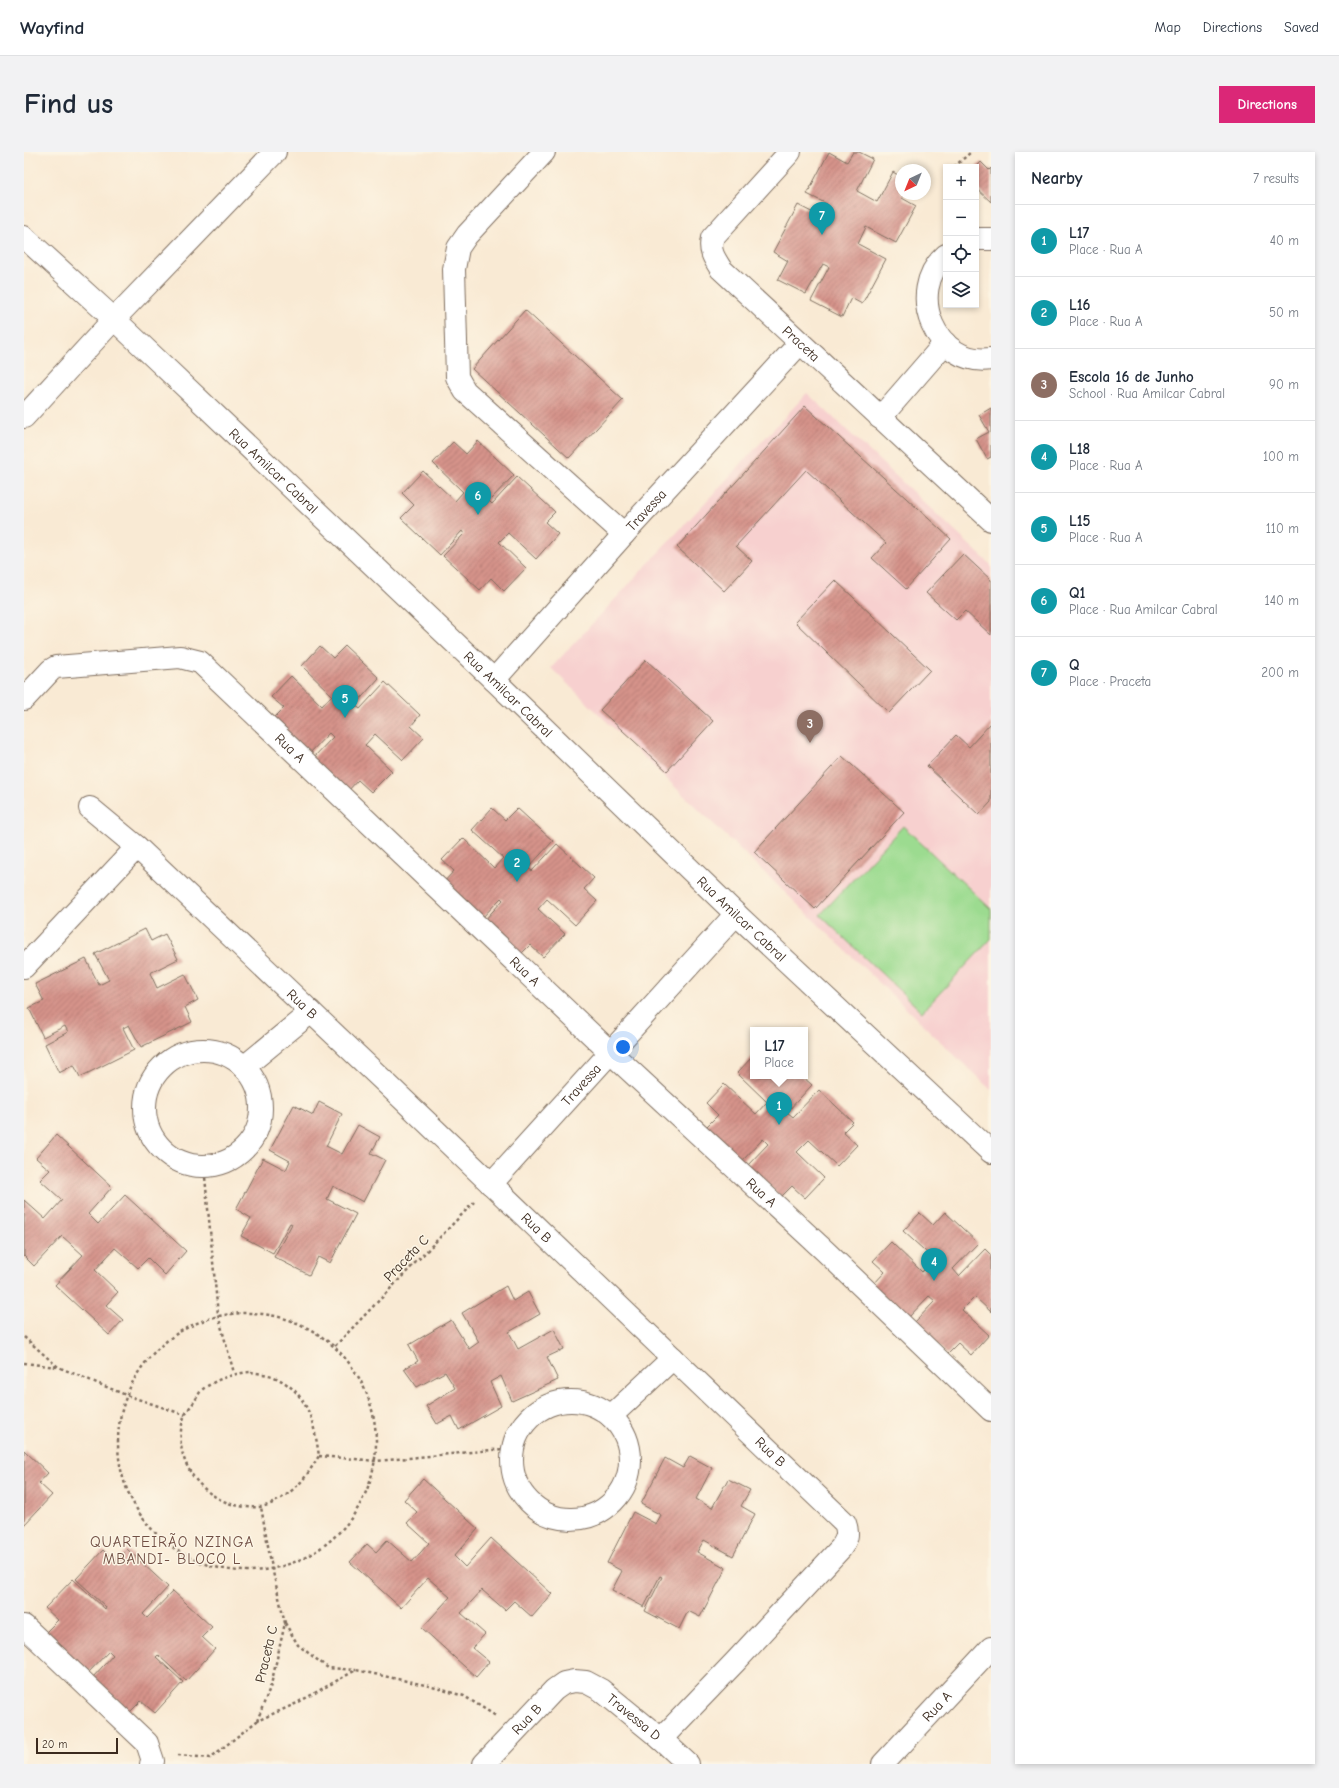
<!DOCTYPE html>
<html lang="en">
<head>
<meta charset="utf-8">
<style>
	body { margin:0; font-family:"Comic Neue",sans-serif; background:#f2f2f3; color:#1f2937 }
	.controls { position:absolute; right:12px; top:12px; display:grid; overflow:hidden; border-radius:0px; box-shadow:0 2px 6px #0003 }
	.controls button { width:36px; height:36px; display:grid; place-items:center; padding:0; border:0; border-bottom:1px solid #e0e1e3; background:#fff; color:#1f2937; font:20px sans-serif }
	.compass { position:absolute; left:871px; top:12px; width:36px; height:36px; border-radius:50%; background:#fff; box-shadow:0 2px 6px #0003; rotate:223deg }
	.scale { position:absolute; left:12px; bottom:10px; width:82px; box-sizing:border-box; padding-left:4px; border:2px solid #3b2a1e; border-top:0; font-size:11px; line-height:14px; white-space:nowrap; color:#3b2a1e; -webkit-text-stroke:3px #fcf5e5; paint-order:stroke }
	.you { position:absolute; left:599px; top:895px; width:14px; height:14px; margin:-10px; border:3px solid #fff; border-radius:50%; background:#1a73e8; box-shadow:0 0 0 6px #1a73e833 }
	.badge { display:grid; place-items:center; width:26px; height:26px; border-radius:50%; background:#db2777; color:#fff; font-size:13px; font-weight:700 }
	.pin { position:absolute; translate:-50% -33px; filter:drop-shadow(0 1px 2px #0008) }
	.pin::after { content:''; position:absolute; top:21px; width:14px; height:12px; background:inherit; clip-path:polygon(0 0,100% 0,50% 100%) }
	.popup { position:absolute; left:726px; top:875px; width:58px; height:52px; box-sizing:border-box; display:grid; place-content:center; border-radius:0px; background:#fff; filter:drop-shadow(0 1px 3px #0005); font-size:13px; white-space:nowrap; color:#747a83 }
	.popup b { font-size:15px; color:#1f2937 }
	.popup::after { content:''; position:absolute; left:50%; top:100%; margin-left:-8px; border:8px solid transparent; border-top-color:#fff }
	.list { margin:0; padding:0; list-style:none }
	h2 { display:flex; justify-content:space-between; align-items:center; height:52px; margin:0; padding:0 16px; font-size:17px }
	h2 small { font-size:13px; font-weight:400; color:#747a83 }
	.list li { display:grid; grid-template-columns:26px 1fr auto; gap:12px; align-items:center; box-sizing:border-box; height:72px; padding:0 16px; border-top:1px solid #e0e1e3 }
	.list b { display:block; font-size:15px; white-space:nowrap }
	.list p { margin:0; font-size:13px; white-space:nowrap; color:#747a83 }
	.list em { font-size:13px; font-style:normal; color:#747a83 }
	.icon { flex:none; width:22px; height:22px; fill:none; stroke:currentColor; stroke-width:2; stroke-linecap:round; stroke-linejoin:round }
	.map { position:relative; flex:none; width:967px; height:1612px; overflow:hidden; border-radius:0px }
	header { display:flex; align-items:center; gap:24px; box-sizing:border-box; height:56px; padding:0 20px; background:#fff; border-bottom:1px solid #e0e1e3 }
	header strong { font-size:19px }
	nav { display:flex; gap:22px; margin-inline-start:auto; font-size:14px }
	.intro { display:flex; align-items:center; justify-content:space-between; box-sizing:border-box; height:96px; padding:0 24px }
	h1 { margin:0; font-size:28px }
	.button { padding:10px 18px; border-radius:0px; background:#db2777; color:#fff; font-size:14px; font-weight:700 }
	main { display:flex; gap:24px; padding:0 24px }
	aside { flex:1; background:#fff; border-radius:0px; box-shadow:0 2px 6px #0003 }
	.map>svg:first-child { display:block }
	.built { fill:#f7d0cf }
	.pitch { fill:#9cdb90; stroke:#6c8257 }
	.building { fill:url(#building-hatch) }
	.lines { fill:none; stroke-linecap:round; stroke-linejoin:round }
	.minor-casing { stroke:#7e6d5e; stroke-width:24 }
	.path { stroke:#7e6d5e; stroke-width:2.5; stroke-dasharray:3 3; stroke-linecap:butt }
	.minor { stroke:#fff; stroke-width:22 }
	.labels { text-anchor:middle; stroke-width:3; stroke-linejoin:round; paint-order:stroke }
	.street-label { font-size:14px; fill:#3b2a1e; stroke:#fcf5e5 }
	.neighbourhood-label { font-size:15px; letter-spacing:1px; fill:#714f44; stroke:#fcf5e5 }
</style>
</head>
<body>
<header>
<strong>Wayfind</strong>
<nav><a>Map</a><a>Directions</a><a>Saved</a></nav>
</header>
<div class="intro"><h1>Find us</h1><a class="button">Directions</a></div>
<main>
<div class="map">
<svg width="967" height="1612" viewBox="0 0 967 1612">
	<defs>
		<pattern id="building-hatch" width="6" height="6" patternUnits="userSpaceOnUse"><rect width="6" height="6" fill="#d5938a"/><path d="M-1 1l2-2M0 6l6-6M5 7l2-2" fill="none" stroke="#ae7870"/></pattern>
	</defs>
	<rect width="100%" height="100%" fill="#fcf5e5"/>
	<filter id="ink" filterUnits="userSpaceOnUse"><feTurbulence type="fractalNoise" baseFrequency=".025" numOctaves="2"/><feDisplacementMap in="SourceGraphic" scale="8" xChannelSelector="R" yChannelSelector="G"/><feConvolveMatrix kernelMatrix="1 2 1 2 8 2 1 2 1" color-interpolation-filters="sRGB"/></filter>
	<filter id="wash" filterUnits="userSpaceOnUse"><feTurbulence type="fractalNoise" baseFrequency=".012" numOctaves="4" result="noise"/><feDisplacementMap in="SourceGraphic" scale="16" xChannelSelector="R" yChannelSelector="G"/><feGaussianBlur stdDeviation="0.9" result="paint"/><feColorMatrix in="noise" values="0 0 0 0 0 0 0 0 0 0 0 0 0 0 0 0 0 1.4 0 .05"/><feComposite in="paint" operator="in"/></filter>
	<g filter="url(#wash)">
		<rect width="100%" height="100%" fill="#f9ead4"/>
		<!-- built -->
		<path class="built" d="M783,241L967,413V938L527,516Z"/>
		<!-- pitch -->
		<path class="pitch" d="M879,674L967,757V787L898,860L796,763Z"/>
		<g id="blocks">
			<!-- building -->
			<path class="building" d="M805,0L823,10L829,0H835L849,7L833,39L853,50L869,20L877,25V42H880L878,46L892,54L872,91L842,75L834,92L862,107L838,152L827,146L818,165L787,149L805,115L799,112L782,142L754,128L764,109L749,100L774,53L797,65L803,52L783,42Z
				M957,10L965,18L967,16V50L952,36V15Z
				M501,158L599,248L545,306L448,217Z
				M781,254L927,387L882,437L848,406L862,391L782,318L712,394L728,409L700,439L653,395Z
				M967,256V305L963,307L952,287L965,280L955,263Z
				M454,289L490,323L465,349L468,352L493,325L531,360L521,370L534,382L512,407L484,381L475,390L502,416L480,439L467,426L456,438L419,404L440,382L438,379L416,403L377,366L390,353L378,341L399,319L431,349L439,340L409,311L429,290L442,302Z
				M939,402L967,428V483L941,459L932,468L902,441Z
				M811,428L906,518L865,561L771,470Z
				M296,494L309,506L321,494L355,526L331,553L336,557L361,530L396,563L387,574L400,586L379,608L351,582L341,593L368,619L347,640L334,628L323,640L288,607L309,585L305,581L283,604L246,570L260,556L247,545L267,524L298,554L308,543L278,514Z
				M622,508L689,569L643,619L576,558Z
				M967,571V650L955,663L903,614L932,583L945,595Z
				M818,604L880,660L791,757L730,700Z
				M468,656L481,668L493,656L529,689L504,716L508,719L533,692L570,726L560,737L573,749L551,773L523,747L514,757L541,782L519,805L506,793L495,804L459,770L479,748L477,746L455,769L417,733L430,719L418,708L439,686L470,716L479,706L448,678Z
				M121,777L127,789L141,782L154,807L126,821L133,836L161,822L174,848L161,855L168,870L117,895L105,873L99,876L110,898L56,925L50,913L35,921L21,892L44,880L41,874L19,885L5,856L20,849L11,832L62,807L75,833L85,828L71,802Z
				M729,904V924H778L788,933L763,960L769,965L795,938L829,970L819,980L833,993L813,1014L785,988L773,1000L800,1026L781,1046L768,1034L757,1045L723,1014L744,992L739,987L717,1010L681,976L694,963L682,951L700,932L732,962L743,950L713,921Z
				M295,950L318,962L302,994L318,1002L334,973L356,985L347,1001L361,1008L339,1050L309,1034L303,1047L332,1062L306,1111L294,1105L285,1123L250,1105L268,1072L266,1071L249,1101L217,1084L227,1066L212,1057L239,1006L262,1018L266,1009L246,998L270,953L289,963Z
				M32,983L88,1035L64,1062L74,1072L101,1043L162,1099L141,1123L124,1106L114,1116L91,1096L71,1118L94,1140L82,1153L99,1168L85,1183L31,1133L59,1103L38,1084L10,1114L0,1104V1048L21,1067L38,1048L16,1028L26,1018L12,1006Z
				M921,1060L954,1091L929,1117L935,1124L961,1097L967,1103V1160L951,1145L938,1158L965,1183L947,1203L934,1191L923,1202L890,1171L911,1149L905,1144L883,1167L848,1134L861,1120L849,1109L867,1090L898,1120L910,1107L879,1079L896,1061L909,1073Z
				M482,1134L489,1149L504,1140L516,1162L485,1180L494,1197L530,1177L540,1197L523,1205L534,1228L488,1249L477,1224L466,1230L477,1254L435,1278L428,1264L413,1272L402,1254L431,1236L421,1220L393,1235L380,1217L394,1209L385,1193L427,1168L445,1197L455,1190L438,1161Z
				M0,1298L24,1321L15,1331L28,1343L0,1373Z
				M666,1304L688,1316L672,1347L688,1356L704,1327L726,1338L717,1354L731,1362L709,1404L680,1388L673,1400L702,1416L676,1465L664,1459L655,1477L621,1459L638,1425L636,1424L620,1455L588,1438L598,1419L583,1411L609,1360L632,1372L637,1363L617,1352L641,1306L659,1316Z
				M399,1327L454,1377L430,1404L441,1415L467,1386L528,1442L508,1465L490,1449L481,1458L458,1438L437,1461L461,1482L448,1496L465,1510L452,1525L398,1476L426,1445L404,1426L377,1456L326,1410L343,1392L352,1400L363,1388L388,1410L405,1391L383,1371L393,1360L380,1348Z
				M103,1397L144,1435L119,1462L123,1466L149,1439L188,1475L178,1485L191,1497L162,1529L134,1503L132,1505L159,1530L131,1561L117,1549L106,1560L69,1525L89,1503L85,1499L63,1522L20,1482L34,1468L21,1456L49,1427L81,1457L82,1455L52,1427L79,1398L91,1410Z"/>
		</g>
	</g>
	<g filter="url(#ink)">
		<use href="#blocks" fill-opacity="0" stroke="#7e6d5e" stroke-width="1"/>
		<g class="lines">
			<!-- minor casing -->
			<g class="minor-casing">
				<g id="minor">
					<path d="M520,0L443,83L434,96L430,117L433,225L441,239L600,382"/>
					<path id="s1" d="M766,0L688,86C685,99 690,106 697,117L967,368"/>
					<path id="s2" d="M0,85L90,167L470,528L712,762L967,1000"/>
					<path d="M952,87H967"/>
					<path d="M922,103C880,140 912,215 967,207"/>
					<path d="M0,265L90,167L251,0"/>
					<path d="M856,266L921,191"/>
					<path id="s3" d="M470,528L600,382L776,191"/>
					<path id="s4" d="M0,547L27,518L32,515L156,505L176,510L587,901L801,1099L967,1258"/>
					<path id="s5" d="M66,656L113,695L364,933L821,1371C825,1382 823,1387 817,1396L712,1509L637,1587"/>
					<path d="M0,815L113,695"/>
					<circle cx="179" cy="956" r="58"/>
					<path d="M220,915L287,860"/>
					<path id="s6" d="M467,1032L712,762"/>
					<circle cx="547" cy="1308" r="59"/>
					<path d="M587,1264L649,1206"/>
					<path d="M0,1474L123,1591L129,1609L127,1612"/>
					<path id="s7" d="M460,1612L530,1538L540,1531L550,1529L562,1530L577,1538L637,1587L664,1612"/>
					<path id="s8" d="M859,1612L967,1496"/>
				</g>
			</g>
			<!-- path -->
			<path class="path" d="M930,15L947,0
				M922,43L920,60L922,64
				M180,1014L194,1163L210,1221
				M94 1290a129 129 0 1 1 258 0a129 129 0 1 1-258 0Z
				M0,1185L34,1215L102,1243L161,1263
				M311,1194L450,1050
				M0,1211L33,1215
				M227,1220C233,1221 241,1222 248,1224C284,1239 290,1270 295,1304C289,1313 283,1324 275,1332C266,1341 250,1353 236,1355C187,1360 144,1313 160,1265C162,1260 167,1254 170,1250C173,1246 175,1240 179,1237C193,1227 210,1221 227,1220Z
				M295,1304L353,1309L489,1296
				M261,1471L274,1493L304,1516L332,1518
				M233,1569L247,1533L261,1471L248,1416L237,1355
				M154,1603L186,1606L233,1569L271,1552L332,1518L401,1533L440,1544L472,1564"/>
			<!-- minor -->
			<use href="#minor" class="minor"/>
		</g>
	</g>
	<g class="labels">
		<!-- street labels -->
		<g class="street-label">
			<text dy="5" stroke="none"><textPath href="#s1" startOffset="259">Praceta</textPath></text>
			<text dy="5" stroke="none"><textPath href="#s2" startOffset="342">Rua Amilcar Cabral</textPath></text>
			<text dy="5" stroke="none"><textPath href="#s3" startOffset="228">Travessa</textPath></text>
			<text dy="5" stroke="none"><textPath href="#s2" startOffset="666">Rua Amilcar Cabral</textPath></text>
			<text dy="5" stroke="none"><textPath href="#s4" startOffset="315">Rua A</textPath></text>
			<text dy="5" stroke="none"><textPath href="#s2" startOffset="990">Rua Amilcar Cabral</textPath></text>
			<text dy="5" stroke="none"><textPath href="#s4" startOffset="639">Rua A</textPath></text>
			<text dy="5" stroke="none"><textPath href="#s5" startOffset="289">Rua B</textPath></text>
			<text dy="5" stroke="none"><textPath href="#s6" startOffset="134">Travessa</textPath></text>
			<text dy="5" stroke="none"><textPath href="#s4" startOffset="963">Rua A</textPath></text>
			<text dy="5" stroke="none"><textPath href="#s5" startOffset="613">Rua B</textPath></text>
			<text transform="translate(382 1106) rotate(-46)" y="5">Praceta C</text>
			<text dy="5" stroke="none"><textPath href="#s5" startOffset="937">Rua B</textPath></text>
			<text transform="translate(242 1502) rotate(-77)" y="5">Praceta C</text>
			<text dy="5" stroke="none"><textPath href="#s8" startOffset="79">Rua A</textPath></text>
			<text dy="5" stroke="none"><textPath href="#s7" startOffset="196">Travessa D</textPath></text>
			<text dy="5" stroke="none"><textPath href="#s7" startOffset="62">Rua B</textPath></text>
		</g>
		<!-- neighbourhood labels -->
		<g class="neighbourhood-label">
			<text x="148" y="1395">QUARTEIRÃO NZINGA<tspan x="148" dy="17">MBANDI- BLOCO L</tspan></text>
		</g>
	</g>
</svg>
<div class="controls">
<button>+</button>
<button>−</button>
<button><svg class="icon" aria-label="locate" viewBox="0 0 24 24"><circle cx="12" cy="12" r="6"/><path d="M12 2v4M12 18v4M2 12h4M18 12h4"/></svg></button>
<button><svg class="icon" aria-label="layers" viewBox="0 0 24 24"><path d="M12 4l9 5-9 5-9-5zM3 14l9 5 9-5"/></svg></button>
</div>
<svg class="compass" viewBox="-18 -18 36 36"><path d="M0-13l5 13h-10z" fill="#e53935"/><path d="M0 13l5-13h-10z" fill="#747a83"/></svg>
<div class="scale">20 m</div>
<div class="you"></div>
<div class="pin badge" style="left:755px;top:973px;background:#0f9aa8">1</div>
<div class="popup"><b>L17</b>Place</div>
<div class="pin badge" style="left:493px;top:730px;background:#0f9aa8">2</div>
<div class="pin badge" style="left:786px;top:591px;background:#8d6e63">3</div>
<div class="pin badge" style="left:910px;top:1129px;background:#0f9aa8">4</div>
<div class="pin badge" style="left:321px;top:566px;background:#0f9aa8">5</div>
<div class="pin badge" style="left:454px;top:363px;background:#0f9aa8">6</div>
<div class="pin badge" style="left:798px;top:83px;background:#0f9aa8">7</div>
</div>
<aside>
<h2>Nearby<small>7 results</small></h2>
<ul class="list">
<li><span class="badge" style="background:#0f9aa8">1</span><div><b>L17</b><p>Place · Rua A</p></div><em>40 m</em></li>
<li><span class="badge" style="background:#0f9aa8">2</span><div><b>L16</b><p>Place · Rua A</p></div><em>50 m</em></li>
<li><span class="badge" style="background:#8d6e63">3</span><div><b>Escola 16 de Junho</b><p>School · Rua Amilcar Cabral</p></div><em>90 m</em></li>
<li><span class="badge" style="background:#0f9aa8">4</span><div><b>L18</b><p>Place · Rua A</p></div><em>100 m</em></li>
<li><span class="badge" style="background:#0f9aa8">5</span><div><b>L15</b><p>Place · Rua A</p></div><em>110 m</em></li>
<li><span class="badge" style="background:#0f9aa8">6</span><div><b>Q1</b><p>Place · Rua Amilcar Cabral</p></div><em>140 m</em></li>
<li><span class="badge" style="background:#0f9aa8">7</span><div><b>Q</b><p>Place · Praceta</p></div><em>200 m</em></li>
</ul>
</aside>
</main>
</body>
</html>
